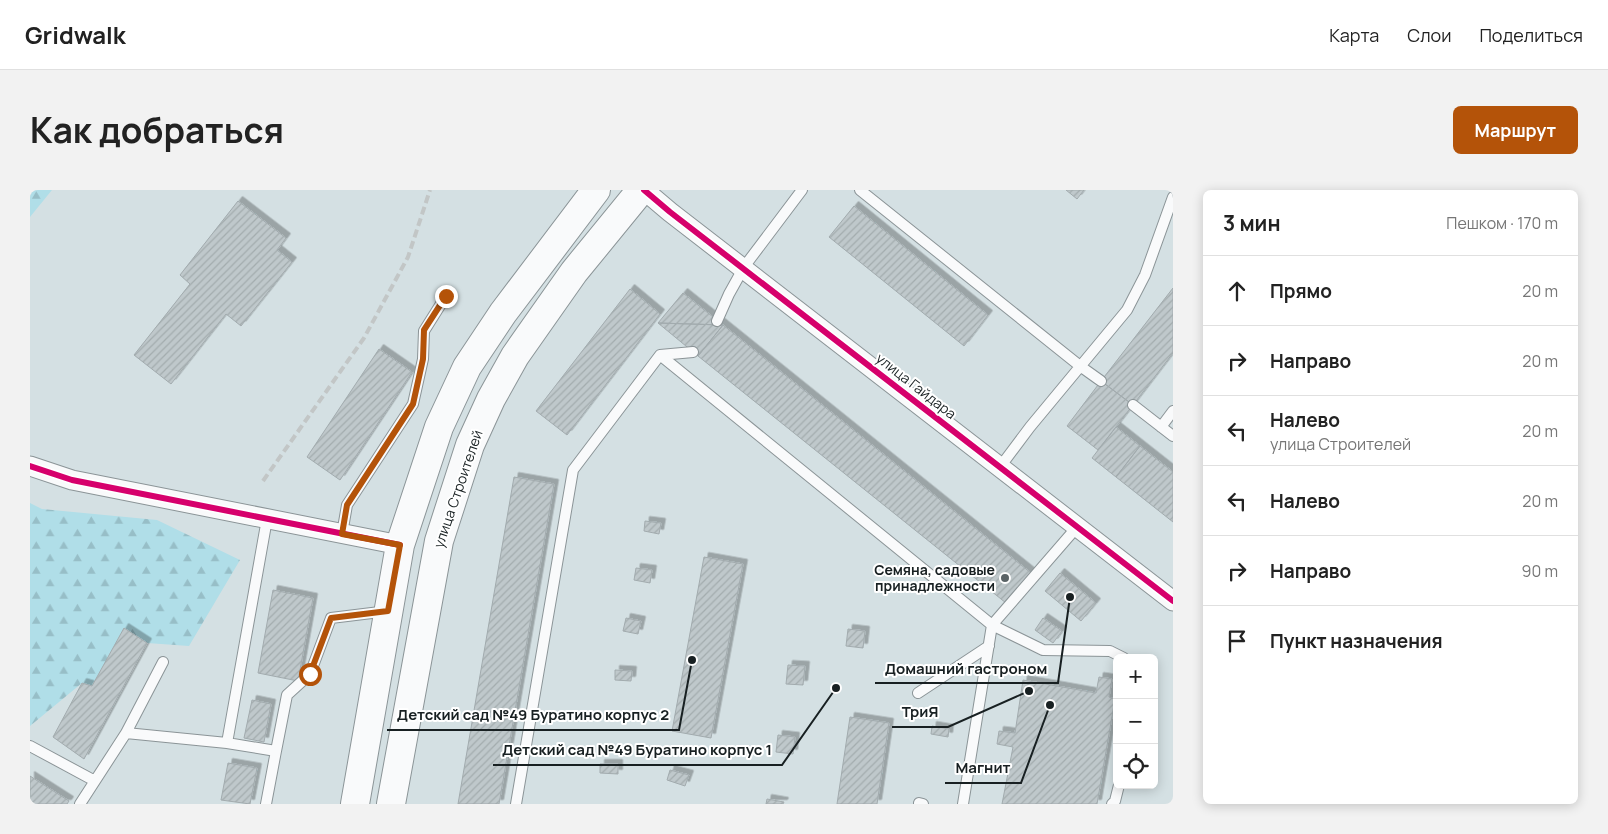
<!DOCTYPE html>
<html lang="ru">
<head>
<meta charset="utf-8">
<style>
	body { margin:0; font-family:Manrope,sans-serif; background:#f2f2f2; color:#222 }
	.controls { position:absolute; right:15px; bottom:15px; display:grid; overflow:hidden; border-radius:8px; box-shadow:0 2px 12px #0003 }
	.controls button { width:45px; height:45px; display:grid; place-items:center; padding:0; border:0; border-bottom:1px solid #e0e0e0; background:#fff; color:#222; font:25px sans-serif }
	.stop { position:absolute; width:15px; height:15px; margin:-11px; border:4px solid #b45309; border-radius:50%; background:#fff }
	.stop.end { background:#b45309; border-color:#fff; box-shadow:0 1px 5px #0008 }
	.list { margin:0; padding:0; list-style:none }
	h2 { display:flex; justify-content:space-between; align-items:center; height:65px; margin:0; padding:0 20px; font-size:21px }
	h2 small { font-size:16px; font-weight:400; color:#767676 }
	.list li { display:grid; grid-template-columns:32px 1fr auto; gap:15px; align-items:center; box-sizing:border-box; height:70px; padding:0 20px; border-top:1px solid #e0e0e0 }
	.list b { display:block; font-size:19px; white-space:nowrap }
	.list p { margin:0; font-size:16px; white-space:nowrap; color:#767676 }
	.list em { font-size:16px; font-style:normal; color:#767676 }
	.icon { flex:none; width:28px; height:28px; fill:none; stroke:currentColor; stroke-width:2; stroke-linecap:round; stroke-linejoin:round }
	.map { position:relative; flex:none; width:1143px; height:614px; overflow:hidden; border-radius:8px }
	header { display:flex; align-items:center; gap:30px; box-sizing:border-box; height:70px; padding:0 25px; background:#fff; border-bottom:1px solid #e0e0e0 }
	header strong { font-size:24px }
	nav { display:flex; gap:28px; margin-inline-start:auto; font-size:18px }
	.intro { display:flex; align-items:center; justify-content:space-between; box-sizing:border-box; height:120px; padding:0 30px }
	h1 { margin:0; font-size:35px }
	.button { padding:12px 22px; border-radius:8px; background:#b45309; color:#fff; font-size:18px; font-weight:700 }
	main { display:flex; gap:30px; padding:0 30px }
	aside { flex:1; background:#fff; border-radius:8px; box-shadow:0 2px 12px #0003 }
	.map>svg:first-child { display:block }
	.forest { fill:url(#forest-firs) }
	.building { fill:url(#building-hatch); stroke:#a2abae; filter:url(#shadow) }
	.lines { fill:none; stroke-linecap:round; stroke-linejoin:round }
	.lane-casing { stroke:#8b9497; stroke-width:12 }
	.street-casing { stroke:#8b9497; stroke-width:21 }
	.primary-casing { stroke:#8b9497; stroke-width:30 }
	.lane { stroke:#f9fafb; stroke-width:10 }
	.street { stroke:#f9fafb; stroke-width:19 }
	.primary { stroke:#f9fafb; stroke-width:28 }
	.rail { stroke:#c2c6c6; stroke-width:4; stroke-dasharray:8 4; stroke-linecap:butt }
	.cycleway-casing { stroke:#fff; stroke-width:9 }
	.cycleway { stroke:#d6006c; stroke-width:6 }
	.route { stroke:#b45309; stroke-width:6 }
	.poi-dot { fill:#5a6366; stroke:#fff; stroke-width:2 }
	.labels { text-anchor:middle; stroke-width:4; stroke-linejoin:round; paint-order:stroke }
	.street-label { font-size:14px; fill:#182022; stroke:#fff }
	.poi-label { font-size:14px; font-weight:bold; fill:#182022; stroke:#fff; text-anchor:end }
	.leader { fill:none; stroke:#182022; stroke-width:2 }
	.callout-dot { fill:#182022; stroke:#fff; stroke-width:2 }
	.callout-label { font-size:15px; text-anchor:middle; font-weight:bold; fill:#182022; stroke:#fff; stroke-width:4; stroke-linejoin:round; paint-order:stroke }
</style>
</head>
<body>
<header>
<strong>Gridwalk</strong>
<nav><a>Карта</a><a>Слои</a><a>Поделиться</a></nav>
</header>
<div class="intro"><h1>Как добраться</h1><a class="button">Маршрут</a></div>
<main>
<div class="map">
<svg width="1143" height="614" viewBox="0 0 1143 614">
	<defs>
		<pattern id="forest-firs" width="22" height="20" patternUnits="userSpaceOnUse" patternTransform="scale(1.25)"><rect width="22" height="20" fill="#b0dee8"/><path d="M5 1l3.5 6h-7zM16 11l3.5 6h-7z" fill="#97bec7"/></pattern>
		<pattern id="building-hatch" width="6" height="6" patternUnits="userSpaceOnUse" patternTransform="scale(1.25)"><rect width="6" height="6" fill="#bfc8cb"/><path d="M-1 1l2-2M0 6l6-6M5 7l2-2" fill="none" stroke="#a3acae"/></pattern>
		<filter id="shadow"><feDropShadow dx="4.5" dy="-4.5" stdDeviation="0" flood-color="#0004"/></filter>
	</defs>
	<rect width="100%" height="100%" fill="#d4e0e3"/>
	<!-- forest -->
	<path class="forest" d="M0,0H22L0,27Z
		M0,313L12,319L127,330L210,370L159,456L117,453L94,438L62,496L52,493L0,536Z"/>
	<!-- building -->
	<path class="building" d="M1036,0H1054L1047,9Z
		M208,11L256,48L247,60L262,72L211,136L196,124L141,194L104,165L160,94L150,85Z
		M824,16L958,125L934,156L799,47Z
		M1143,98V163L1103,215L1071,191Z
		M600,99L630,124L537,245L506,221Z
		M653,103L693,135L628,133Z
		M628,133L693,135L668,166Z
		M693,135L1001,383L976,413L668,166Z
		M349,159L382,182L310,290L277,267Z
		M1071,191L1103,215L1068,260L1037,236Z
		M1086,237L1110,256L1086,287L1062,268Z
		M1110,256L1143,282V332L1086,287Z
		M484,287L524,294L469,614H428Z
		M615,331L631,333L629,344L614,341Z
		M674,367L713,374L681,548L642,541Z
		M606,378L622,380L620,393L604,390Z
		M1030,383L1066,413L1051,431L1015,401Z
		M243,400L283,408L268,491L228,483Z
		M596,428L611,431L608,444L593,441Z
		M1013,428L1032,441L1023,453L1005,440Z
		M94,438L117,453L54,569L23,547L52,493L62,496Z
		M818,439L835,441L833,458L816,456Z
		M758,475L775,476L773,495L756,494Z
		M585,480L602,481L601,491L585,490Z
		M1069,487L1082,489L1079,507L1085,509L1067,614H972L983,557L967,554L969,541L985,543L993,490L1066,503Z
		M222,510L241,514L234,552L214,548Z
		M820,527L859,533L847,614H807Z
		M902,536L919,539L918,547L901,544Z
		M748,545L765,547L763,564L746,562Z
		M198,573L227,578L220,614L191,610Z
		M570,574H588V584L570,583Z
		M640,580L659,585L655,596L637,590Z
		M0,586L39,611L37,614H0Z
		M737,609L754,612L753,614H736Z"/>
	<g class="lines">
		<!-- lane casing -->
		<g class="lane-casing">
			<path id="lane" d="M830,0L1050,176L1071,191
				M687,131L699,104L714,77L772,0
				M630,165L962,435L1013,460L1080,461L1094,468
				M1103,215L1143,246
				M1131,237L1143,221
				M970,277L1000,237L1097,120L1115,85L1143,7
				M312,344L317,315L383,214L393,169L394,141L416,106
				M888,503L959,456
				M96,543L133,472
				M197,553L246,561L236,614
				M0,556L65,591
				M246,561L257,505L280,484L301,428L358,421
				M889,613L893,614
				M50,614L96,543L197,553L237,329
				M486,614L543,280L630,165L663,162
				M933,614L962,435L1047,337
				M1082,614L1085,611L1089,595"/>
		</g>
		<!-- street casing -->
		<g class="street-casing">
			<path id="street" d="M614,0L640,22L1143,411
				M0,276L42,290L370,355"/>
		</g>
		<!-- primary casing -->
		<g class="primary-casing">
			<path id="primary" d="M325,614L370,355L409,237L437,177L473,123L566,0
				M361,614L409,351L440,255L461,209L485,166L544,82L611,0"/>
		</g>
		<!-- lane -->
		<use href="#lane" class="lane"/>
		<!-- street -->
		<use href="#street" class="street"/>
		<!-- primary -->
		<use href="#primary" class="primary"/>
		<!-- rail -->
		<path class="rail" d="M233,291L334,148L378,67L400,0"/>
		<!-- cycleway casing -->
		<g class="cycleway-casing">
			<path id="cycleway" d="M614,0L640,22L1143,411
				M0,276L42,290L370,355"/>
		</g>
		<!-- cycleway -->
		<use href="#cycleway" class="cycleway"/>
	</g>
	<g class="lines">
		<!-- route -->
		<path class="route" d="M280,484L301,428L358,421L370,355L312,344L317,315L383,214L393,169L394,140L416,106"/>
	</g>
	<!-- markers -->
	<circle class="poi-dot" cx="975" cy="388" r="5"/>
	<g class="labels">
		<!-- street labels -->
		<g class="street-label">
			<text transform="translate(886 196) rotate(38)" y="5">улица Гайдара</text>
			<text transform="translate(428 299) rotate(-71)" y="5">улица Строителей</text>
		</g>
		<!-- poi labels -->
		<g class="poi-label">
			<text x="965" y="385">Семяна, садовые<tspan x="965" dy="16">принадлежности</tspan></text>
		</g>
	</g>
	<!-- callouts -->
	<path class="leader" d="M1040 407L1028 493H845M999 501L918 537H862M662 470L649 540H357M806 498L752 575H463M1020 515L991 593H915"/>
	<g class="callout-dot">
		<circle cx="1040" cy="407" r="5"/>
		<circle cx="999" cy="501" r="5"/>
		<circle cx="662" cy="470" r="5"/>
		<circle cx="806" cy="498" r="5"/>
		<circle cx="1020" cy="515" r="5"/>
	</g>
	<g class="callout-label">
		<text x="936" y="484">Домашний гастроном</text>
		<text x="890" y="527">ТриЯ</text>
		<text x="503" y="530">Детский сад №49 Буратино корпус 2</text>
		<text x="607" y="565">Детский сад №49 Буратино корпус 1</text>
		<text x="953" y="583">Магнит</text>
	</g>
</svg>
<div class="controls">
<button>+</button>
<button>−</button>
<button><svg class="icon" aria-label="locate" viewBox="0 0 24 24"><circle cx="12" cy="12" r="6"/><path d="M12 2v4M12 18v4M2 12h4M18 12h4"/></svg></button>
</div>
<div class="stop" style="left:280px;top:484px"></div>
<div class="stop end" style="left:416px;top:106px"></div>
</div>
<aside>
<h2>3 мин<small>Пешком · 170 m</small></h2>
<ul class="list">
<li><svg class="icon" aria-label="ahead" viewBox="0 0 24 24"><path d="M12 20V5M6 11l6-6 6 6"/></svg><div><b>Прямо</b></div><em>20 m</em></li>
<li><svg class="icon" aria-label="right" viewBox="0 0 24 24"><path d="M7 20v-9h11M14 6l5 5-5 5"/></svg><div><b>Направо</b></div><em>20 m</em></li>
<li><svg class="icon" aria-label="left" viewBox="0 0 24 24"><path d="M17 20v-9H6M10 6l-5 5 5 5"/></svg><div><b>Налево</b><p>улица Строителей</p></div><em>20 m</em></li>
<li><svg class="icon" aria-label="left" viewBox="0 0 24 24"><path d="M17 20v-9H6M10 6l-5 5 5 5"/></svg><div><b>Налево</b></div><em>20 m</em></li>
<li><svg class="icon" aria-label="right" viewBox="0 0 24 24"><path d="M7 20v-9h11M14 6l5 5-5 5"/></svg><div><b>Направо</b></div><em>90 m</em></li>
<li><svg class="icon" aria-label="arrive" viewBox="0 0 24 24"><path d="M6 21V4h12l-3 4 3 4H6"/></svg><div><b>Пункт назначения</b></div></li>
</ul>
</aside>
</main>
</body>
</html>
